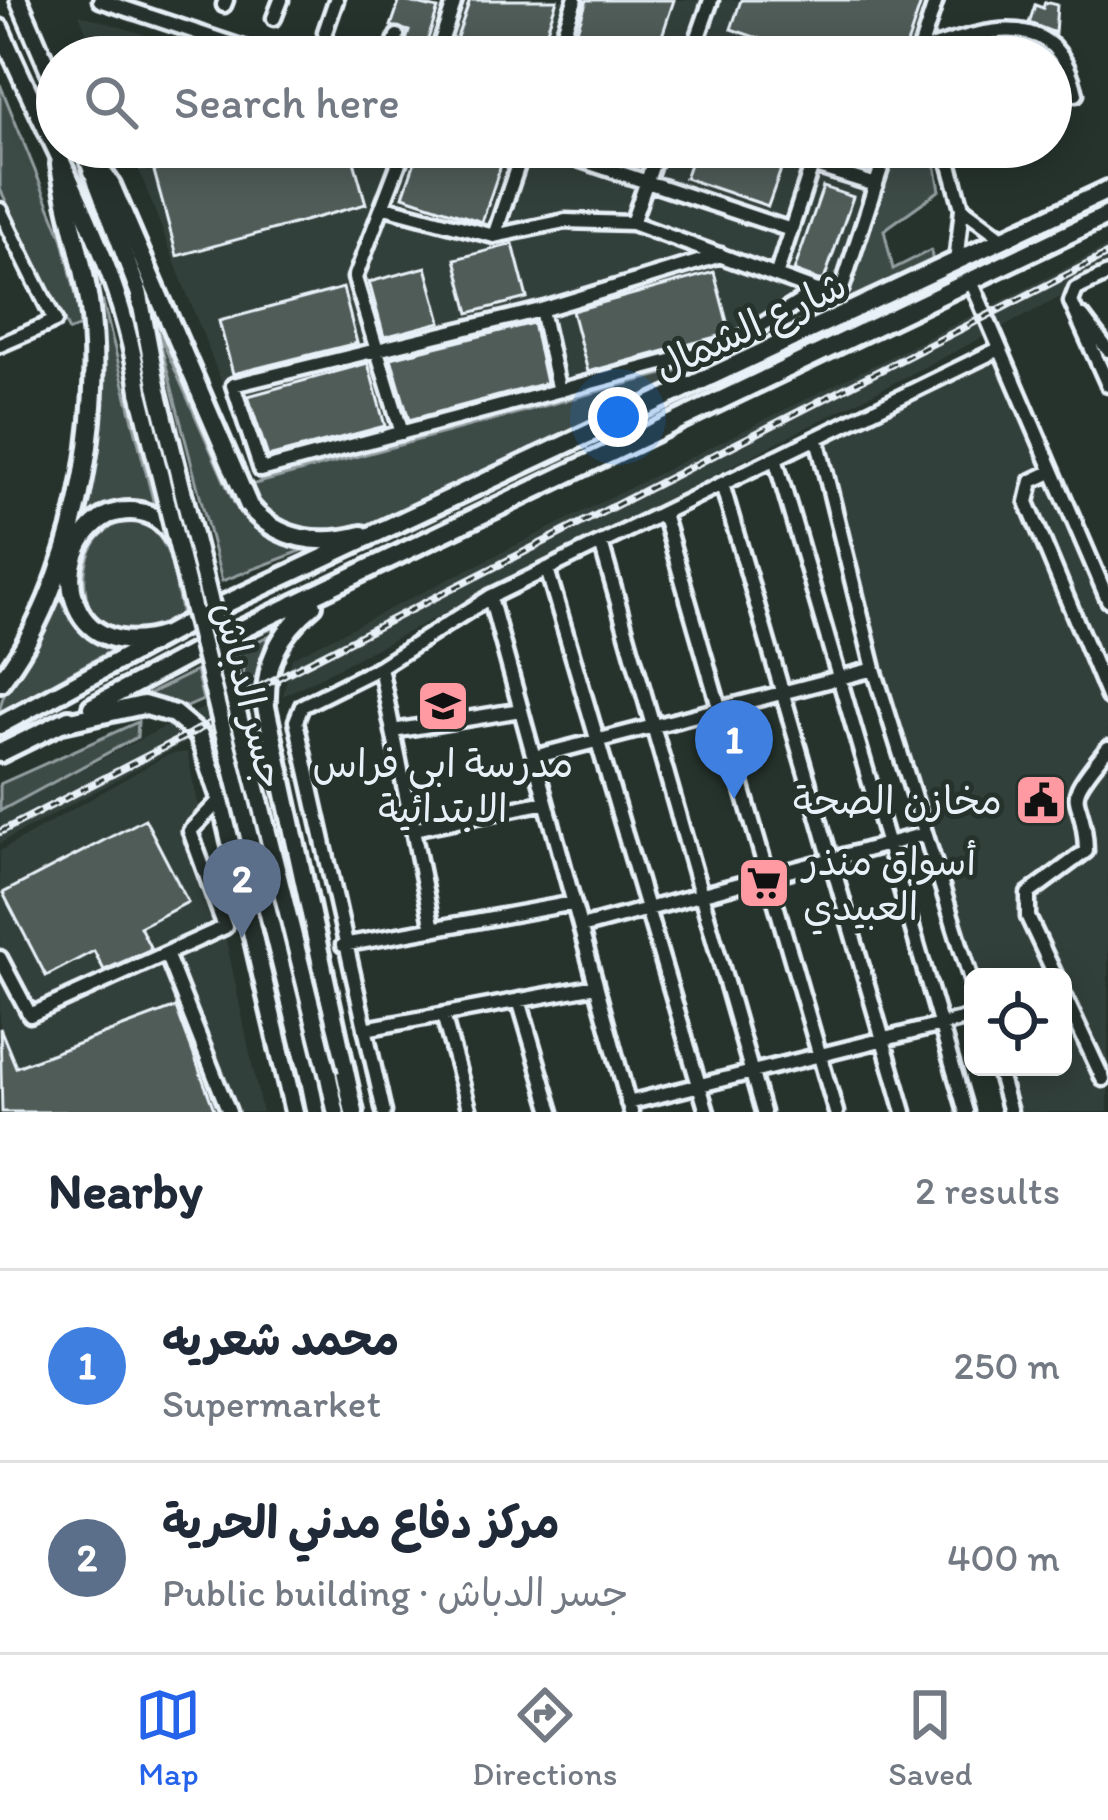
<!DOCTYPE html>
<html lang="en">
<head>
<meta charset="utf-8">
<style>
	body { margin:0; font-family:Itim,"Playpen Sans Arabic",sans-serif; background:#f2f2f3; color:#1f2937 }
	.controls { position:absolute; right:36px; bottom:36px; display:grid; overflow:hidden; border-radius:18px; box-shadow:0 6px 30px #0003 }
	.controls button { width:108px; height:108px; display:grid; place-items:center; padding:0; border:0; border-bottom:3px solid #e0e1e3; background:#fff; color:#1f2937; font:60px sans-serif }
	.you { position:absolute; left:618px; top:417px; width:42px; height:42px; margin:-30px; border:9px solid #fff; border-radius:50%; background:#1a73e8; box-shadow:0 0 0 18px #1a73e833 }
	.badge { display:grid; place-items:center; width:78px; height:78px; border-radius:50%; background:#2563eb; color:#fff; font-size:39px; font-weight:700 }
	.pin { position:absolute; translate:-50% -99px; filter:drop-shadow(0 3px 6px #0008) }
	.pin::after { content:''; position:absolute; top:63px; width:42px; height:36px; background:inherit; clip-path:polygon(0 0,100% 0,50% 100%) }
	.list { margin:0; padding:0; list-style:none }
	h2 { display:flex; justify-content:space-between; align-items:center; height:156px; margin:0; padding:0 48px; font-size:51px }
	h2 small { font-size:39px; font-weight:400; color:#747a83 }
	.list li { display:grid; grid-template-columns:78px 1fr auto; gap:36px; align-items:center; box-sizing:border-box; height:192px; padding:0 48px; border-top:3px solid #e0e1e3 }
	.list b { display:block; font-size:45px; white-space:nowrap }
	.list p { margin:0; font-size:39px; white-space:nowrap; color:#747a83 }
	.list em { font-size:39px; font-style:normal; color:#747a83 }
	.icon { flex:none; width:66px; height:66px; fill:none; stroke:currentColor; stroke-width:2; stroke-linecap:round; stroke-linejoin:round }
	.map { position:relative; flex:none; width:1108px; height:1112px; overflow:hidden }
	.search { position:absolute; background:#fff; box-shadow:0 6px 30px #0003; left:36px; right:36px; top:36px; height:132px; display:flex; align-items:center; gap:30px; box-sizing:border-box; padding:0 42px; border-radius:66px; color:#747a83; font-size:45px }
	.sheet { height:540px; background:#fff }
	nav { display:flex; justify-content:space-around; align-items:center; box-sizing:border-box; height:168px; border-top:3px solid #e0e1e3; background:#fff; font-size:33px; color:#747a83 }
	nav a { display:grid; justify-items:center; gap:6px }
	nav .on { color:#2563eb }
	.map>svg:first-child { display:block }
	.built { fill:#333f3a }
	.green { fill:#3e4b47; stroke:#939ea0; stroke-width:3 }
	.building { fill:#505c59; stroke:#e8f1f8; stroke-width:3 }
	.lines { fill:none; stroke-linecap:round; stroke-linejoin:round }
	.highway-tunnel { stroke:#43504b; stroke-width:16; stroke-dasharray:16 8; stroke-linecap:butt }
	.minor-casing { stroke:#e8f1f8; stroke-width:21 }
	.major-casing { stroke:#e8f1f8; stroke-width:24 }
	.highway-casing { stroke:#e8f1f8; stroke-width:26 }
	.minor { stroke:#26332d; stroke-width:12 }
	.major { stroke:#26332d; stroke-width:15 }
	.highway { stroke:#26332d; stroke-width:16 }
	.rail-casing { stroke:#e8f1f8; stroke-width:8 }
	.rail { stroke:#26332d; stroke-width:3; stroke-dasharray:9; stroke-linecap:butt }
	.major-bridge-casing { stroke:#e8f1f8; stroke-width:24; stroke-linecap:butt }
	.major-bridge { stroke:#26332d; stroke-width:15 }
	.labels { text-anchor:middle; stroke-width:10; stroke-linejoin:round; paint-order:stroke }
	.street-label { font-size:39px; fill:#e8f1f8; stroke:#26332d }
	.poi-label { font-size:39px; fill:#e8f1f8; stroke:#26332d }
</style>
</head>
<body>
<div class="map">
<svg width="1108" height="1112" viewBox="0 0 1108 1112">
	<rect width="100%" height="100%" fill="#26332d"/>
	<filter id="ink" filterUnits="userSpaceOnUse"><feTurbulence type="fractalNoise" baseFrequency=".00833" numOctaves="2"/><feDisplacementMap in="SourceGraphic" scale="24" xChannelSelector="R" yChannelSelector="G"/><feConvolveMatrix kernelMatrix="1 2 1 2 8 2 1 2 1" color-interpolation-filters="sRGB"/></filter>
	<g filter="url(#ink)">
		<!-- built -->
		<path class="built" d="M448,0H924L907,57H428Z
			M79,14L217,57H96Z
			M130,147H880L835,294L730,353L259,479Z
			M1108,246V272L998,330L988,308Z
			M977,313L987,335L283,696L292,658Z
			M999,349L1108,598V1112H1011L998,1067H1063V977L973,981L817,438Z
			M258,682V704L206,730L191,714Z
			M174,722L194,738L0,843V811Z
			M187,752L262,1112H0V851L167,755Z"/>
		<!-- green -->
		<path class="green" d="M0,84L63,240L83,325L69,331L0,189Z
			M897,147H932L940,190L884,230L893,269L931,250L933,265L364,529C317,542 270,531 247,486L734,355L843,300Z
			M103,302L154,504C68,481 26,623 112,650L0,712C0,686 33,657 42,631C80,534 106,407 97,304Z
			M156,327L235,505L268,535L309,548L222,581Z
			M136,520C174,533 174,581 182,616C149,630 127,640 95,619C73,582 86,522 136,520Z
			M268,636L257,676L246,681L238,651Z
			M196,671L203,700L187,707L147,695Z
			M138,722L137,737L0,811V784Z"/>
		<!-- building -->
		<path class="building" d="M400,0L438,9L422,57H401L409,31L391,26Z
			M470,0H557L538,57H450Z
			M587,0H674L655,57H568Z
			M741,0H922L903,57H813L731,29Z
			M1045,2L1057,5L1055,33L1029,23L1035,5L1043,8Z
			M994,42L1016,49L1018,42L1025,43L1047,57H982L986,44Z
			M183,44L186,57H144V54Z
			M243,147H350L366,204L177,256L154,171Z
			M420,147H507L482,222L403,196Z
			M584,147H625L621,161Z
			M696,147H789L768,206L685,178Z
			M830,147H872L867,161Z
			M823,187L853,197L824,280H818L794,271Z
			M513,244L527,298L469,313L455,259Z
			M426,267L441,322L384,337L369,282Z
			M714,272L730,333L588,372L572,311Z
			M343,288L357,343L233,374L219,321Z
			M533,323L546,383L409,420L391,358Z
			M368,363L385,426L268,457L248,396Z
			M145,819L188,902L140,927L151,949L104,970L94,951L46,976L3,893Z
			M176,1007L215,1112H2L0,1028L16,1067Z"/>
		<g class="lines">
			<!-- highway-tunnel -->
			<path class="highway-tunnel" d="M217,783L222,759L238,746H259L278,764"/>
			<!-- minor casing -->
			<g class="minor-casing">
				<path id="minor" d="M100,0L271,57
					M224,5L226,0
					M274,18L281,0
					M325,32L336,0
					M918,56L936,0
					M390,57L397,36
					M436,57L455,0
					M555,57L575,0
					M691,57L711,0
					M921,57L919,52C983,31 1056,2 1076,94
					M542,147L791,230
					M945,147L962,208L956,263
					M144,160L189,147
					M385,207L494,236L565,221L632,223L817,291L730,345L261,470L233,385L541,310L721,255
					M962,208L1005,240
					M0,210L55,321L0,345
					M632,223L659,147
					M494,236L524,147
					M776,276L812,165L876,185
					M971,281L1108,600
					M817,291L842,288L888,147
					M1071,302L1108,385
					M1071,302L1076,289L1108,274
					M541,310L558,387
					M1083,317L1108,350
					M402,433L355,278L405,147
					M817,438L874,669L973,986
					M775,458L966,1112
					M1051,472L1032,481L1027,502L1108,697
					M722,484L904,1112
					M663,513L836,1112
					M601,543L763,1112
					M547,569L707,1112
					M490,597L631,1112
					M380,667L433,929
					M393,731L521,710
					M534,757L874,669
					M413,829L546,802
					M581,927L925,834
					M343,945L574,903
					M167,956L229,1112
					M0,958L30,1015L225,927L190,831L221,799
					M1056,977L1028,917V894L1086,851C1085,786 1055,812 1108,748
					M1063,993L1103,1079
					M519,1000L552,1112
					M443,1015L470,1112
					M365,1029L596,986
					M997,1067L1010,1112
					M628,1103L973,1017
					M384,1112L296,721L302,706L380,667L490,597L999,349"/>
			</g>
			<!-- major casing -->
			<g class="major-casing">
				<path id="major" d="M19,0L57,89
					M0,28C52,152 121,259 140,394
					M89,162L139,293L157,388
					M328,1075L336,1112
					M310,1082L316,1112"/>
			</g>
			<!-- highway casing -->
			<g class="highway-casing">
				<path id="highway" d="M85,147L111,185L249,506C278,541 320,546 362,535
					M223,605L1108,190
					M313,605C279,633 264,663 266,707L354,1112
					M165,635C64,668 44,550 108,515C137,505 161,514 176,540
					M230,635L1108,215
					M0,682C74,587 106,419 89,301C82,254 66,210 60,164
					M92,707L195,652
					M62,723L143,705L174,714L199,735L221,799L294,1112
					M0,725L188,623
					M0,753L69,719"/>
			</g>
			<!-- minor -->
			<use href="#minor" class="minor"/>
			<!-- major -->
			<use href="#major" class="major"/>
			<!-- highway -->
			<use href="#highway" class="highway"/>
			<!-- rail casing -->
			<g class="rail-casing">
				<path id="rail" d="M246,694L1108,254
					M0,832L213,722"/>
			</g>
			<!-- rail -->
			<use href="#rail" class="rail"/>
			<!-- major-bridge casing -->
			<g class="major-bridge-casing">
				<path id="major-bridge" d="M157,388L328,1075
					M140,394L310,1082"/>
			</g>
			<!-- major-bridge -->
			<use href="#major-bridge" class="major-bridge"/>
		</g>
	</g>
	<!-- icons -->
	<defs>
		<g id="school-square" transform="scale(2.7)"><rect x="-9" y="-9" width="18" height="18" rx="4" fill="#ff9aa2" stroke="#26332d"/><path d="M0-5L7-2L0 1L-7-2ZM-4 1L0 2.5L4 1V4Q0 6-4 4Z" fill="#111"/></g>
		<g id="civic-square" transform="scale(2.7)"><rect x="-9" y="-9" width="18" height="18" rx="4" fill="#ff9aa2" stroke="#26332d"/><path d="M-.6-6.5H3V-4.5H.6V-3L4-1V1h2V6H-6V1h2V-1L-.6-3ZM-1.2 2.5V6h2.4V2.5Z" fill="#111"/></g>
		<g id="supermarket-square" transform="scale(2.7)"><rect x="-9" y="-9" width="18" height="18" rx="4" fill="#ff9aa2" stroke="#26332d"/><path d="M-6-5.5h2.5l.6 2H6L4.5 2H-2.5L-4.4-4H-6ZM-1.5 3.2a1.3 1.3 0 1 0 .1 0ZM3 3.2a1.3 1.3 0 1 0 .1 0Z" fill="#111"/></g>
	</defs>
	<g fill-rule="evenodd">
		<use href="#school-square" x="443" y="706"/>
		<use href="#civic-square" x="1041" y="800"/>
		<use href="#supermarket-square" x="764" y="883"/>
	</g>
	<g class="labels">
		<!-- street labels -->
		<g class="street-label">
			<text transform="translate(750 325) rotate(-25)" y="14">شارع الشمال</text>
			<text transform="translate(250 695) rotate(76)" y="14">جسر الدباش</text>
		</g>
		<!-- poi labels -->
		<g class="poi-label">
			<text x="443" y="777">مدرسة ابي فراس<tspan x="443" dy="45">الابتدائية</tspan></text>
			<text x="1002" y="814" text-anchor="end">مخازن الصحة</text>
			<text x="803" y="875" text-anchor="start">أسواق منذر<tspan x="803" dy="45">العبيدي</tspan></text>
		</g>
	</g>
</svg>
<div class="controls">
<button><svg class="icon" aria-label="locate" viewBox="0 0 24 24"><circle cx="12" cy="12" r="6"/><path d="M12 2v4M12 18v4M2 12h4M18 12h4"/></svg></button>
</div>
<div class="you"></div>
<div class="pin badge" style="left:734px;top:799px;background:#3f7fe0">1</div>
<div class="pin badge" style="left:242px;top:938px;background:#5c6f8a">2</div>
<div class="search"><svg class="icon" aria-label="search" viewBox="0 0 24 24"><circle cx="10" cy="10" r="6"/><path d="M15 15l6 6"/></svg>Search here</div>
</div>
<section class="sheet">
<h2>Nearby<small>2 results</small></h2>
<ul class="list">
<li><span class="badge" style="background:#3f7fe0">1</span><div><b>محمد شعريه</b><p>Supermarket</p></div><em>250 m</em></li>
<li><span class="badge" style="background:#5c6f8a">2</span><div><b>مركز دفاع مدني الحرية</b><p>Public building · جسر الدباش</p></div><em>400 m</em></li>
</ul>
</section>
<nav>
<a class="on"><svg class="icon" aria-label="map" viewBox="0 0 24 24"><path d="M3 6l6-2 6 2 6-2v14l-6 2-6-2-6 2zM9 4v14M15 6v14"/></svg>Map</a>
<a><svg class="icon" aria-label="directions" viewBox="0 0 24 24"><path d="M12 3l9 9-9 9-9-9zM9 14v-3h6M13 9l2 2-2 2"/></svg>Directions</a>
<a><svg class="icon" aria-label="saved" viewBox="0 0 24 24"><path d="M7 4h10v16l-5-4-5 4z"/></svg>Saved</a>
</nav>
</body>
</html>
